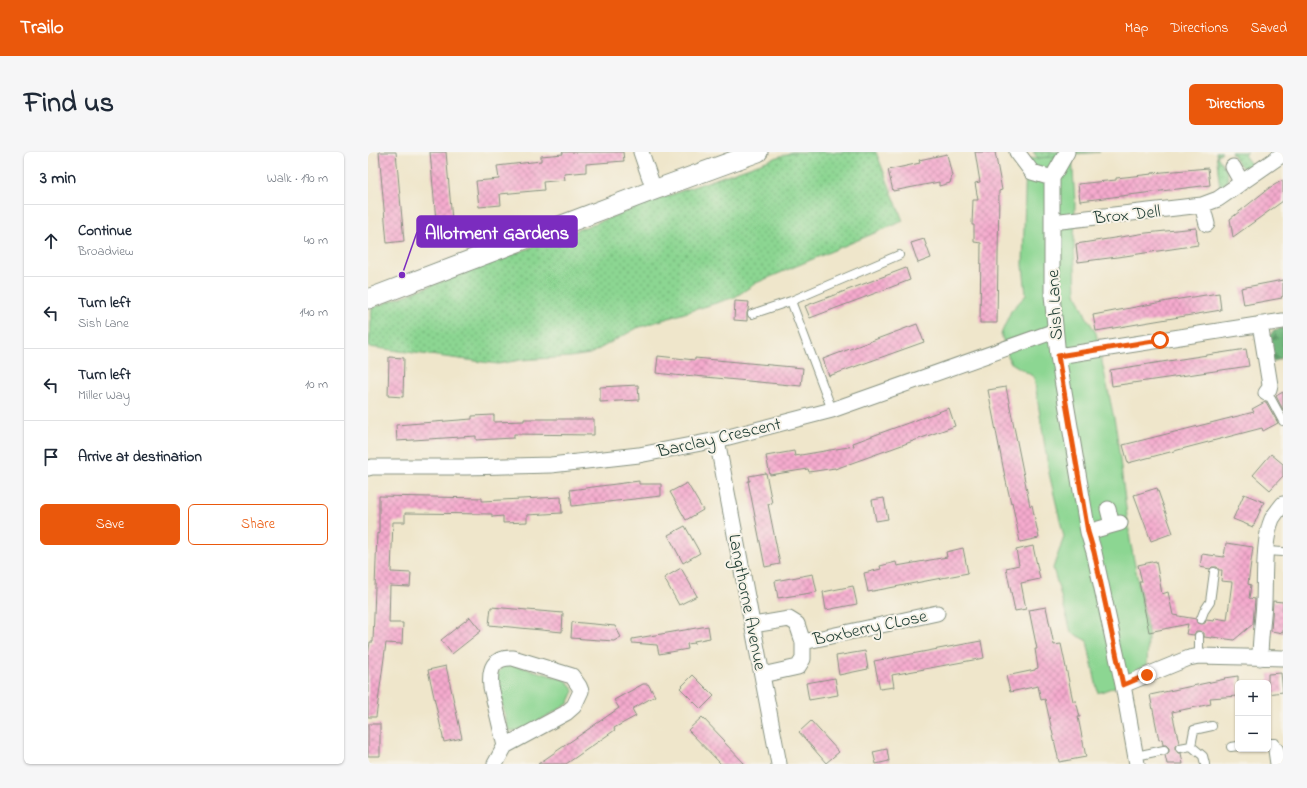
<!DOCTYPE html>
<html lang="en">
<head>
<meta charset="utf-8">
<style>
	body { margin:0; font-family:"Indie Flower",sans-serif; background:#f6f6f7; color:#1f2937 }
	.controls { position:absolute; right:12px; bottom:12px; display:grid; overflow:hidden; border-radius:6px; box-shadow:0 1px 3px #0004 }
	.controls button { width:36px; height:36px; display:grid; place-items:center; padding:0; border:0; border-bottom:1px solid #e0e1e3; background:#fff; color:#1f2937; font:20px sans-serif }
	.stop { position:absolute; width:12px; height:12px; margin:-9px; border:3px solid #ea580c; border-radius:50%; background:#fff }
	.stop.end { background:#ea580c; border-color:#fff; box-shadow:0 1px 4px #0008 }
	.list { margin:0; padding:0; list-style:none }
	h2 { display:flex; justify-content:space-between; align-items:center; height:52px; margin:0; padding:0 16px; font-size:17px }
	h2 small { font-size:13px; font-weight:400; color:#747a83 }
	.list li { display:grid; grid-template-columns:26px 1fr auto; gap:12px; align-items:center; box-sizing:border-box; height:72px; padding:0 16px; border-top:1px solid #e0e1e3 }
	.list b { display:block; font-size:15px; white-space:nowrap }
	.list p { margin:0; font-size:13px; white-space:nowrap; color:#747a83 }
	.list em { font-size:13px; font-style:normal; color:#747a83 }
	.actions { display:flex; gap:8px; padding:12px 16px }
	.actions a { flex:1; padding:9px 0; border:1px solid #ea580c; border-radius:6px; text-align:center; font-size:14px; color:#ea580c }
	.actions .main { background:#ea580c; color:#fff }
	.icon { flex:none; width:22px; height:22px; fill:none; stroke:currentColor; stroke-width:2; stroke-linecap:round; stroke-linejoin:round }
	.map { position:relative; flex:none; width:915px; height:612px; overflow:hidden; border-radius:6px }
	header { display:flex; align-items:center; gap:24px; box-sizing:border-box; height:56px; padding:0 20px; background:#ea580c; color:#fff }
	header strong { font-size:19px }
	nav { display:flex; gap:22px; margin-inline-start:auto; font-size:14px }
	.intro { display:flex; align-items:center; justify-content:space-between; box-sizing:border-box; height:96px; padding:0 24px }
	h1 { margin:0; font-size:28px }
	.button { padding:10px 18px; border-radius:6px; background:#ea580c; color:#fff; font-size:14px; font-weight:700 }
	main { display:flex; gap:24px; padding:0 24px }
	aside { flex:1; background:#fff; border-radius:6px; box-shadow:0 1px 3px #0004 }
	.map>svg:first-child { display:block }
	.grass { fill:#8cd692; stroke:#568a63 }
	.forest { fill:url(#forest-firs); stroke:#487a58 }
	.park { fill:url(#park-dots); stroke:#568a63 }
	.building { fill:url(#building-cross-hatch) }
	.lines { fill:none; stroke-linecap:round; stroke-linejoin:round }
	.service-casing { stroke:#879280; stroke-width:10 }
	.minor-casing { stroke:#879280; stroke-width:17 }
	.tertiary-casing { stroke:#879280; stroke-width:21 }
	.service { stroke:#fff; stroke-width:8 }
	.minor { stroke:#fff; stroke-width:15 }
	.tertiary { stroke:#fff; stroke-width:19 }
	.route { stroke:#ea580c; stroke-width:5 }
	.labels { text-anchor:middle; stroke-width:4; stroke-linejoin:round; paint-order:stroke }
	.street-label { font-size:18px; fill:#1f3d34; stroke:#f7f3e8 }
	.leader { fill:none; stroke:#7b2cbf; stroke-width:1.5 }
	.callout-dot { fill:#7b2cbf; stroke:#f7f3e8; stroke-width:1.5 }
	.callout { fill:#7b2cbf; stroke:#7b2cbf; stroke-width:1.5 }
	.callout-label { font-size:19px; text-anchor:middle; font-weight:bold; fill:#fff }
</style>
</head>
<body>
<header>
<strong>Trailo</strong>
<nav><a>Map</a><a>Directions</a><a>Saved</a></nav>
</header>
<div class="intro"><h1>Find us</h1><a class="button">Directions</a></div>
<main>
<aside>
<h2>3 min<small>Walk · 190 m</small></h2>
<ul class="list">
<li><svg class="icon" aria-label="ahead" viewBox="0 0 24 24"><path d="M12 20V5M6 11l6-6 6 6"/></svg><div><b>Continue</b><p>Broadview</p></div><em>40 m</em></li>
<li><svg class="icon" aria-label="left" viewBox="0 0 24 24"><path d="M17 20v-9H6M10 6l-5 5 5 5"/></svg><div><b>Turn left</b><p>Sish Lane</p></div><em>140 m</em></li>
<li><svg class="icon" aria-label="left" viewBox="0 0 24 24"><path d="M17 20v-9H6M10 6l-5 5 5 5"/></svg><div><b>Turn left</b><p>Miller Way</p></div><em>10 m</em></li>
<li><svg class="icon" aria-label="arrive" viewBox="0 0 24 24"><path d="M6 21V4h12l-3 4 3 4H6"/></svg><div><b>Arrive at destination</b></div></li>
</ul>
<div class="actions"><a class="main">Save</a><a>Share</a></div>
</aside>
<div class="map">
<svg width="915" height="612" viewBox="0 0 915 612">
	<defs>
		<pattern id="forest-firs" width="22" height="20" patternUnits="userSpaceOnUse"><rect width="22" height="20" fill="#71b77c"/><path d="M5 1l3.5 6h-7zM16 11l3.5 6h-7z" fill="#5c9666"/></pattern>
		<pattern id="park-dots" width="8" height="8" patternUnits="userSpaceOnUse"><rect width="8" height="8" fill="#8cd692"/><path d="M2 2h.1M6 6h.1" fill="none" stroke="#72af78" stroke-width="1.8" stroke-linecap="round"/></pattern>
		<pattern id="building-cross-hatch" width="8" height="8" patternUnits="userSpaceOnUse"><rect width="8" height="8" fill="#f5aace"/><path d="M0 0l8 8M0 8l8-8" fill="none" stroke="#c68ca8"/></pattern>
	</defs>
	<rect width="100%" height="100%" fill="#f7f3e8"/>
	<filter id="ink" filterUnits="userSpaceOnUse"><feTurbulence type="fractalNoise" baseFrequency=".025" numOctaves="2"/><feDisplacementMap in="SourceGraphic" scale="8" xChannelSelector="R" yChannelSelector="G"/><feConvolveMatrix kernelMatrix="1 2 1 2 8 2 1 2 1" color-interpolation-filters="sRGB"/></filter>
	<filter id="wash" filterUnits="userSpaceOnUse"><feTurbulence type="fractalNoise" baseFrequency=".012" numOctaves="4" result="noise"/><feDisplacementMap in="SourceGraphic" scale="16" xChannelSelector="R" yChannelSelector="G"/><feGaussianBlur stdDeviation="0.9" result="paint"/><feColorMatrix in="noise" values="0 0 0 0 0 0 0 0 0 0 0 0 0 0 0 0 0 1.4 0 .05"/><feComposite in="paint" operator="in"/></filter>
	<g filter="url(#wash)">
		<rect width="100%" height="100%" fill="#efe6cb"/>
		<!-- grass -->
		<path class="grass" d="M704,3L707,50L706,92L708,141L718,164L728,181L748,276L762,388L780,480L779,523L730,541L719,489L703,480L685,416L696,385L681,321L666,225L642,210L633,182L643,159L658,143L655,113L658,7Z
			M143,512L198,528L206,539L200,552L162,574L147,579H142L140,577L128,525L133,516L138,513Z"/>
		<!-- forest -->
		<path class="forest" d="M915,176V203L912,207L904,210L901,185L906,178Z"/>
		<!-- park -->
		<path class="park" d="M424,0H508L535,69L388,131L367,145L269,176L222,202L202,205L152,208L130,212L1,195L4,156L291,47Z
			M665,0H732L670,6Z
			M848,0H854L849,4C857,17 867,25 852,37Z
			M863,0H880L876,3L885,15L880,18C871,16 868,7 863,0Z"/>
		<g id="blocks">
			<!-- building -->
			<path class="building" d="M11,0H28L36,89L19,91Z
				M62,0H78L84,68L68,69Z
				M194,0H255L256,9L218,12V20L196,22L197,28L175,30L176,38L132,42L133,53L111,55L108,29L131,27L129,14L173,9V4L195,2Z
				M607,0H627L634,38L631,39L629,171H612L613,91L606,90V73H604L605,48H610L607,31L612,30Z
				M579,2L584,24L582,31L571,34V30L525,39L520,18L552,11L551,8Z
				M840,16L842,33L712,49L710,32L748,28V26L784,22V21Z
				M915,28V49L865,85L862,67L901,36Z
				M828,76L830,93L757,104L710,110L708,92L778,81Z
				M556,87L563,106L550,111L543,91Z
				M538,116L542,128L442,166L437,154Z
				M915,128V144L913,145L914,146L876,153L873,136Z
				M851,141L853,158L728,179L725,163L805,148Z
				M367,149L381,150L380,158L379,161V169L366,168Z
				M549,172L556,190L461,224L455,207Z
				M878,197L881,214L744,234L742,218Z
				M290,204L327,208V206L435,216L433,234L316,223L315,224L288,221Z
				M21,205L36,206L35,245L20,244Z
				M270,233L271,248L232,250V235Z
				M638,235L662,354L664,353L671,386L652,390L644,350L643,351L637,325L620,238Z
				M915,240V258L908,244Z
				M897,250H898L910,271L895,279L894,276L760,311L755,293L886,260L884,257Z
				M581,256L587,274L467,317V316L441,320L440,317L402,323L398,304L426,299L427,304L486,294L485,291Z
				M126,263V270L156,269V267H226V283L146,282V286L108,288V284L29,289L28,273L104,267V264Z
				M903,302L915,312V324L902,338L885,323Z
				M398,321L404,351L400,352L412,412L397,415L380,329H382L381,324Z
				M271,329V332H293V344L204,354L202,338Z
				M319,331L335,358L318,368L302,340Z
				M789,336L805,381L783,389L766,343Z
				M876,342L893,349H892L896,350L885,375L865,367Z
				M11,344L114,346V349L193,345L194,361L159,363V370L135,371V364L124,365V362L37,361V370H25L23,420L43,421L42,435L22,434L21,471H35L34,492L18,491L8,565H0V504L2,490H5L9,381L11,382Z
				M516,346L520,367L508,369L504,348Z
				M317,374L332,401L315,411L300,383Z
				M858,391L885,395L880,432L883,433L881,446L887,447L885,472L866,488L844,485V486L836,485V481L831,479H828L826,483L818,482L820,472L781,480L771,430H774L770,413L788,409L794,442L800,440L805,463L828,467L829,471L834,472L837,471L838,468L846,469L847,466L859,468L864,430L853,429L854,418H851L849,415H844L842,417L832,415L834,402L856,405Z
				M665,394L672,427L653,431L658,457L647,459L638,416L651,413L648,398Z
				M595,396L600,421L500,440L496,421L513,417L512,414L528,410L529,414L579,405L578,400Z
				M313,416L329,444L311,453L296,426Z
				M445,422L449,440L410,446L407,429Z
				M485,434L489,452L458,458L455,440Z
				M905,449L915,450V481L903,479Z
				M123,455L195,461L194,480L121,473Z
				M678,455L686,493L693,492L705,549H708L712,565H710L718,605L691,610L677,547L673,548L670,534L642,540L638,524L667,518V517L670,516L667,497H669L661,458Z
				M102,465L113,479L84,502L73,488Z
				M204,470L247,474L253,485L246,489L203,486Z
				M340,474L342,486L326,489L327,491L319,492L320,497L291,502L289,493L264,491V487Z
				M613,489L616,506L524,523L526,535L512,537L506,509Z
				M497,499L500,517L471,523L468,504Z
				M78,514L94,586L76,590L60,518Z
				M913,521L915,540L900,542V522Z
				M325,523L346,544L333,557L312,536Z
				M870,524V544L842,546L843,552L804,560L811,591L807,594V597L810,601H813L815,612H799L797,603L801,600V596L798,593H795L794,587L791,588L782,543L857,527L856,526Z
				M467,526L470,543L441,548L438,531Z
				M275,532H280L287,544L264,557L268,564L246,576L247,578L198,612H170L251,556L246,548Z
				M334,565L356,588L355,589L377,612H353L320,578Z
				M443,569L471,600L458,611L431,580Z
				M0,572H12V604H0Z
				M519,597L521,609L508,612L505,600Z"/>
		</g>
	</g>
	<g filter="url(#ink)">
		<use href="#blocks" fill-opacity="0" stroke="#879280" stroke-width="1"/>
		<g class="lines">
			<!-- service casing -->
			<g class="service-casing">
				<path id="service" d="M423,149L464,258
					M384,162L423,149L531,103
					M898,241L903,247L915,269
					M898,399L915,400
					M833,467L836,459L842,450L846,420
					M831,504V484
					M900,591H907L908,598
					M823,594L826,578L844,574
					M863,595L870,594
					M812,596L823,594L835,604L837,612
					M768,604L796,598"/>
			</g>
			<!-- minor casing -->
			<g class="minor-casing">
				<path id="minor" d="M273,0L286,38
					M649,0L664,20L684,26
					M699,0L684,26V143L690,204L720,380L726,400L755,533L769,612
					M865,15L874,31
					M834,53L839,72
					M684,70L834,53L850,47L915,2
					M892,172L902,233L901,237L898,241
					M690,204L915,169
					M349,288L411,612
					M0,316L4,315H98L183,313L271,303L349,288L464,258L687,179
					M740,357L744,373
					M720,380L752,371
					M385,473L421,467L429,472L435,490
					M892,506C892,487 895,469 896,450C897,427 895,388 904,367C907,362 911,357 915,352
					M394,523L430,515L435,507V490L569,461
					M755,533L821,506L831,504L915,506
					M908,598L910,612
					M127,612L137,594L198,561L206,554L213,539L211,534L204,524L145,506C125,505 121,517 123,535L137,594"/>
			</g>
			<!-- tertiary casing -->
			<g class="tertiary-casing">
				<path id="tertiary" d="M0,147L286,38L390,0"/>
			</g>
			<!-- service -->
			<use href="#service" class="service"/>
			<!-- minor -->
			<use href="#minor" class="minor"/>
			<!-- tertiary -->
			<use href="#tertiary" class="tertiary"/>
		</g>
	</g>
	<g class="lines" filter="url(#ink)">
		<!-- route -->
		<path class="route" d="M779,523L755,533L726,400L720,380L690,204L792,188"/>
	</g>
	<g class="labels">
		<!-- street labels -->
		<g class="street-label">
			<text transform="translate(759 62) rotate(-6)" y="6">Brox Dell</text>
			<text transform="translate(686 153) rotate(-93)" y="6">Sish Lane</text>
			<text transform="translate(351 285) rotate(-13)" y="6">Barclay Crescent</text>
			<text transform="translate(380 450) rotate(79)" y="6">Langthorne Avenue</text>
			<text transform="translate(502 475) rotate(-12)" y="6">Boxberry CLose</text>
		</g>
	</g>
	<!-- callouts -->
	<path class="leader" d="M34 123L49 80"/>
	<circle class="callout-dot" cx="34" cy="123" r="4"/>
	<rect class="callout" x="49" y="64" width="160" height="31" rx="4"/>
	<g class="callout-label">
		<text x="129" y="87">Allotment Gardens</text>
	</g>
</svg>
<div class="controls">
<button>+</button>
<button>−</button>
</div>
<div class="stop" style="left:792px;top:188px"></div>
<div class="stop end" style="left:779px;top:523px"></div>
</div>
</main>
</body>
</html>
